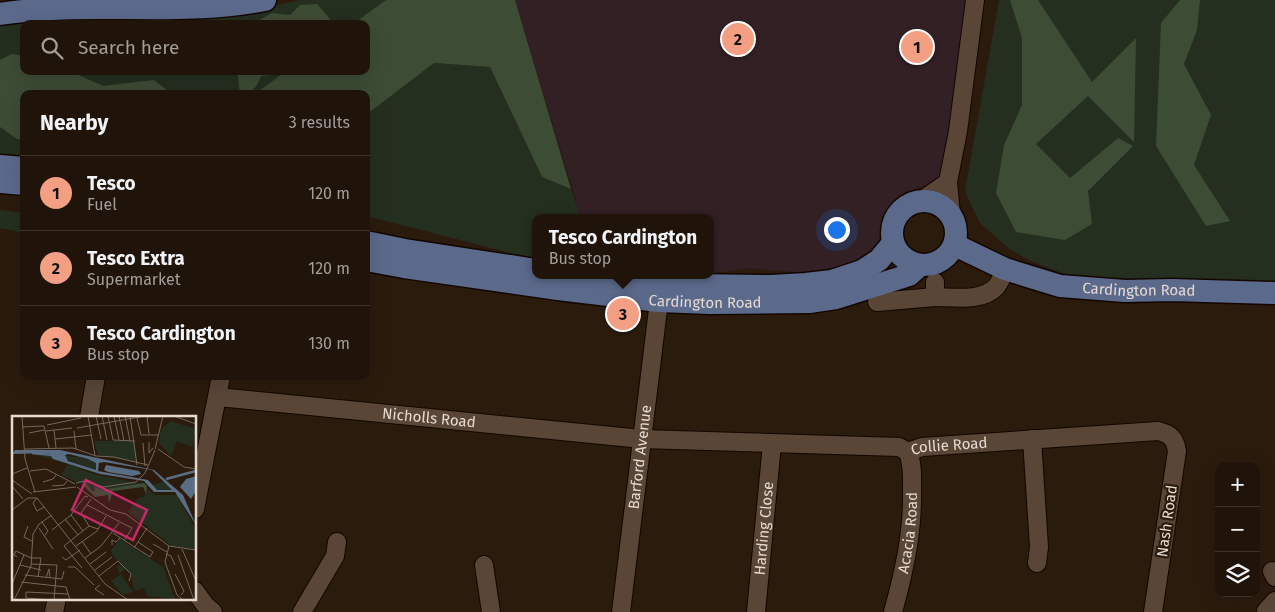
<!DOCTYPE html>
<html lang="en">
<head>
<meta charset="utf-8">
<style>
	body { margin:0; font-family:"Fira Sans",sans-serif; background:#281d13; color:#f1f3f6 }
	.controls { position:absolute; right:15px; bottom:15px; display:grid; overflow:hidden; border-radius:10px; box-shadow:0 5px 20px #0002 }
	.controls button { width:45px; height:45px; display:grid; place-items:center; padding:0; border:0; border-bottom:1px solid #3d332b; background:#20140a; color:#f1f3f6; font:25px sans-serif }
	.you { position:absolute; left:836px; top:229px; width:18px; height:18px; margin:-12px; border:4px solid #fff; border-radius:50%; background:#1a73e8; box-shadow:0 0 0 8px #1a73e833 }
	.badge { display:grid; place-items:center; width:32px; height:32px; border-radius:50%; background:#f39f83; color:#111; font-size:16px; font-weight:700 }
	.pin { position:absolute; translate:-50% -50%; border:2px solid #fff; box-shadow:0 1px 5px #0006 }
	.popup { position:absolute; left:532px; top:214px; width:182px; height:65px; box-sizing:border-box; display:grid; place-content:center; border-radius:10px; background:#20140a; filter:drop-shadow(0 1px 4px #0005); font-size:16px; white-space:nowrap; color:#a29e9c }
	.popup b { font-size:19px; color:#f1f3f6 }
	.popup::after { content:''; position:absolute; left:50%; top:100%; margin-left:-10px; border:10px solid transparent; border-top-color:#20140a }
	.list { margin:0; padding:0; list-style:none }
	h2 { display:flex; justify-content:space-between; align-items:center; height:65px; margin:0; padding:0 20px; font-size:21px }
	h2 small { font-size:16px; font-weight:400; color:#a29e9c }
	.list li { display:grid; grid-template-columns:32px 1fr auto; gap:15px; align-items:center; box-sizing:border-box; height:75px; padding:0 20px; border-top:1px solid #3d332b }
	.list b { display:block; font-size:19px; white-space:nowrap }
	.list p { margin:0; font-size:16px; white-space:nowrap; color:#a29e9c }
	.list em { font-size:16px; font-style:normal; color:#a29e9c }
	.icon { flex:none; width:28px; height:28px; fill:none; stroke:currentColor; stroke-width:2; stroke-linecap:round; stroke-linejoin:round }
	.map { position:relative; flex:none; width:1275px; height:612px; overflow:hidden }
	.search { position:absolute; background:#20140a; box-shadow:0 5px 20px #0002; left:20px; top:20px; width:350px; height:55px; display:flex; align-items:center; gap:12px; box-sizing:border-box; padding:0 18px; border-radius:10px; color:#a29e9c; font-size:19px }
	.panel { position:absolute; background:#20140a; box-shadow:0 5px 20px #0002; left:20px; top:90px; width:350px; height:290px; border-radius:10px }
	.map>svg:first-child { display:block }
	.commercial { fill:#332025 }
	.green { fill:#252f20 }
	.forest { fill:#3d4c35 }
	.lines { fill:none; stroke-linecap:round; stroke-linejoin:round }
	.minor-casing { stroke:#130600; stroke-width:20 }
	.major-casing { stroke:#130600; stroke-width:25 }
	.minor { stroke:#594637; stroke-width:18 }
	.major { stroke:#5b698b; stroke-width:22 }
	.labels { text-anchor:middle; stroke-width:4.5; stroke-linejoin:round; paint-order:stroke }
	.street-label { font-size:15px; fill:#e5d9d0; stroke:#2b1b0d }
	.inset-river { fill:none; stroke:#596d84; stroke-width:2.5 }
	.inset-road { fill:none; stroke:#75675b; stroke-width:1 }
	.view { fill:#c62b67; fill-opacity:0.15; stroke:#c62b67; stroke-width:2.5 }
	.inset-edge { fill:none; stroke:#e5d9d0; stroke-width:2.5 }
</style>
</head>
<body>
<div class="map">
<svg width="1275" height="612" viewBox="0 0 1275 612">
	<rect width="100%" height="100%" fill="#2b1b0d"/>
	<!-- commercial -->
	<path class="commercial" d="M515,0H967L944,172L930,185L917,187L883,222L881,244L876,253L850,266L817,274L749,268L711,274L710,218L581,217Z"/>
	<!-- green -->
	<path class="green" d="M300,0H405L366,24H24V71H303L270,94H24V157L0,154V22L250,11Z
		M999,0H1275V282L1175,281L1155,279H1088L1059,272L1029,260L1008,248L979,222L965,191Z
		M434,63L490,67L542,177L571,189L581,217L582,218H536L535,259L366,216V115Z
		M0,210L24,213V233L0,228Z"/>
	<!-- forest -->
	<path class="forest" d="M386,0H515L571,189L542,177L490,67L434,63L366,115V94H255L286,71H366V24H353Z
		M1010,0H1038L1092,82L1136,38L1134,142L1088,96L1036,144L1070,178L1118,138L1133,146L1088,191L1092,224L1065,240L1016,232L996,193L1004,145L1022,105V38Z
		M1180,0H1200L1197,30L1184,64L1211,115L1194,165L1230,221L1206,226L1156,146L1161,23Z
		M317,4L330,19L331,24H252L272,13L290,15L300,5Z
		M12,54L24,56V71H70L103,86L154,80L172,94H24V140L17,139L0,127V60Z
		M232,71H277L272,75L261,76C258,85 253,93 242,94L239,88L238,76Z"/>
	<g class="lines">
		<!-- minor casing -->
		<g class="minor-casing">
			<g id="minor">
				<path d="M948,182L958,131L975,0"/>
				<path d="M921,201L948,182L951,214"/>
				<path d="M935,282V297C953,297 982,302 996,287C1000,282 1003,275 1005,269"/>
				<path d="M877,302L935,297"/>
				<path id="s1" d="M218,397L642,439L899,447L908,452"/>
				<path d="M89,417L96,376"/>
				<path d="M1032,439L1039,547L1037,563"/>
				<path id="s2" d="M908,452L922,447L1158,431C1171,434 1175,439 1177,451L1153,612"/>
				<path d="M195,509L221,376"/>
				<path d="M484,565L491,612"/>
				<path d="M1272,571L1275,577"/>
				<path d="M195,591L205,605L213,612"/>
				<path d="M1266,611L1275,601"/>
				<path d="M54,612L57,598"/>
				<path d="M302,612L335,556L337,542"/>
				<path id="s3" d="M621,612L659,301"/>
				<path id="s4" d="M756,612L772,444"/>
				<path id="s5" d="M893,612C904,572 913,532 912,490C912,477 913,465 908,452"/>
			</g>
		</g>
		<!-- major casing -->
		<g class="major-casing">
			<g id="major">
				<path d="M0,14C87,0 177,17 265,0"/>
				<path d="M0,166L24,168"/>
				<path d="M0,182L24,184"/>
				<circle cx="924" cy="233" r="32"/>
				<path d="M366,242L405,250L536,270"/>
				<path id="s6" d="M955,245L1005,269L1060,286L1125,291L1172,290L1275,293"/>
				<path id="s7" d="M366,260L404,267L558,289L659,301L710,303L809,302L836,298L909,275L920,265"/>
				<path d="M574,275L688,285L772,286L806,284L832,281L862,271L879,260L893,243"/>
			</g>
		</g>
		<!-- minor -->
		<use href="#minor" class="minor"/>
		<!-- major -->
		<use href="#major" class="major"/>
	</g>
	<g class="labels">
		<!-- street labels -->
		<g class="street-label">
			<text dy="5" stroke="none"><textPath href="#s6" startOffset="192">Cardington Road</textPath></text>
			<text dy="5" stroke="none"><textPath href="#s7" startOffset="342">Cardington Road</textPath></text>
			<text dy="5" stroke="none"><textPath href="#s1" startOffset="212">Nicholls Road</textPath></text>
			<text dy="5" stroke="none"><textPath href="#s2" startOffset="42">Collie Road</textPath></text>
			<text dy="5" stroke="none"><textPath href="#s3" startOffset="156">Barford Avenue</textPath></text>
			<text transform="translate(1167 521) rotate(-82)" y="5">Nash Road</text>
			<text dy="5" stroke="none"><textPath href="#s4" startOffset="84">Harding Close</textPath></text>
			<text dy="5" stroke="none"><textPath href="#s5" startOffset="81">Acacia Road</textPath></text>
		</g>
	</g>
	<!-- overview -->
	<g transform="translate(12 416)">
		<rect width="184" height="184" fill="#2b1b0d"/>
		<path d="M159,5L184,13L181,31L165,25L159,40L147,27L149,13ZM82,25H123L124,46L86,39ZM31,36L76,43L84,47V54L43,39L55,47L21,38ZM56,48L81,58L131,68L78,76L68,67L49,59ZM155,65L159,74H145L139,69ZM135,73L143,79H165L184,114V133L160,130L116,96L125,83L132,81ZM108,123L151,151L163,183L135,180L132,172L122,175L119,158L101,140L99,134ZM108,148L113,153L108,157L121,176L111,179L99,165L108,159L105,151Z" fill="#252f20"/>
		<path d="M132,67L135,70L134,78L131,71L101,75L97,87L96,79L83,81L70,68H75L80,75H83L82,70L89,74Z" fill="#3d4c35"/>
		<path d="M48,34L142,54L171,79L184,109L163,76H142L132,65L88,58L41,43L37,37L0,38L3,34ZM57,38L76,43L84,47V54L56,45L53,39ZM92,46L140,54L160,74H145L136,64L86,55L87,47ZM94,49L127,55L129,58L120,60L96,56L92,54ZM184,60V75L179,83L168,71L174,63Z" fill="#596d84" fill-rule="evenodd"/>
		<path class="inset-river" d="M20,37L41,39M154,63L184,55"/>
		<path class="inset-road" d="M10,0L13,43L23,76M76,0L83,40M84,0L89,23M90,0L95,24M96,0L101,24L123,25M102,0L107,24M107,0L112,25M113,0L118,25M118,0L125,49M135,0L137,18M162,0L184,8M125,2L129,19H146M35,9L69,2M32,10L37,32M10,11L32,10M65,12L133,0M42,14L44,32M34,15L60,12M62,15L64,33M17,17L32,14M43,23L80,19M137,26V37L141,32M131,27L133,50M13,33L61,32L84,40L102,41L136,49M143,33L151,0M146,33L172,51L184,53M18,55L34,53L63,68M0,58L15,52M0,64L20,78M31,66L41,63L44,59M64,67L72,65L92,71L124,66L133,57L143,34M0,70L11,83M40,70L52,69L55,65M65,71L98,94L114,98M21,76L64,71M25,82L21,87L25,95L32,91M75,89L120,112L112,125M0,94L16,82H25L93,168L116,184M114,98L157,130L184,134M59,99L71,115M53,103L66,119M30,106L36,115L33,119M16,110L12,121L20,125M77,110L69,97L79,83M27,112L41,133M40,114L59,99L73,80L76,81M101,117L138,141L141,136L126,126M70,125L79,138M141,128L155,136M100,129V124L104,126L108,122M64,130L85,115L94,100M157,130L153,146L165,179L171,184M122,132L135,112M170,133L184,165M154,138L159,140L163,149M166,139L182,184M5,141L2,139L4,135L19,142M50,141L54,144L68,134M19,142H29L26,161M73,142L89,130L107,107M19,148L45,149L42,184M78,148L94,136M8,149L29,154M56,151H63L82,169M70,152L52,130L77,110L86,113M83,154L100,141M163,158L172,175L169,179M13,159L50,163L52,155M87,160L106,145L119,158L117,165M34,162L37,153L38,162M9,166L54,171L58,184M0,168L12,139M88,169L83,173L92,179M2,184L19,150L21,118L27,108L40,99M39,184L14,182V176L56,178"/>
		<path class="view" d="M74,64L135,94L121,124L60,94Z"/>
		<rect width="184" height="184" class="inset-edge"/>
	</g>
</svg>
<div class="controls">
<button>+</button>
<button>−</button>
<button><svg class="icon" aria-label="layers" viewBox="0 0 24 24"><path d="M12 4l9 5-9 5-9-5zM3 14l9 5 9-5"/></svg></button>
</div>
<div class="you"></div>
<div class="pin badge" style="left:917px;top:47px">1</div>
<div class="pin badge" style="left:738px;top:39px">2</div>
<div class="pin badge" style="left:623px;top:314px">3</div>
<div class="popup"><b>Tesco Cardington</b>Bus stop</div>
<div class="search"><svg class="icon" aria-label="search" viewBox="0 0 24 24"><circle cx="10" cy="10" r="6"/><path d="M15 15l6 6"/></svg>Search here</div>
<section class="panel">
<h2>Nearby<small>3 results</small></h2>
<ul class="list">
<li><span class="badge">1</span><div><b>Tesco</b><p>Fuel</p></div><em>120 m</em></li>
<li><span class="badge">2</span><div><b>Tesco Extra</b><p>Supermarket</p></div><em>120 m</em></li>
<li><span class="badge">3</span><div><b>Tesco Cardington</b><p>Bus stop</p></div><em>130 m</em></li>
</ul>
</section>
</div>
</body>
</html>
